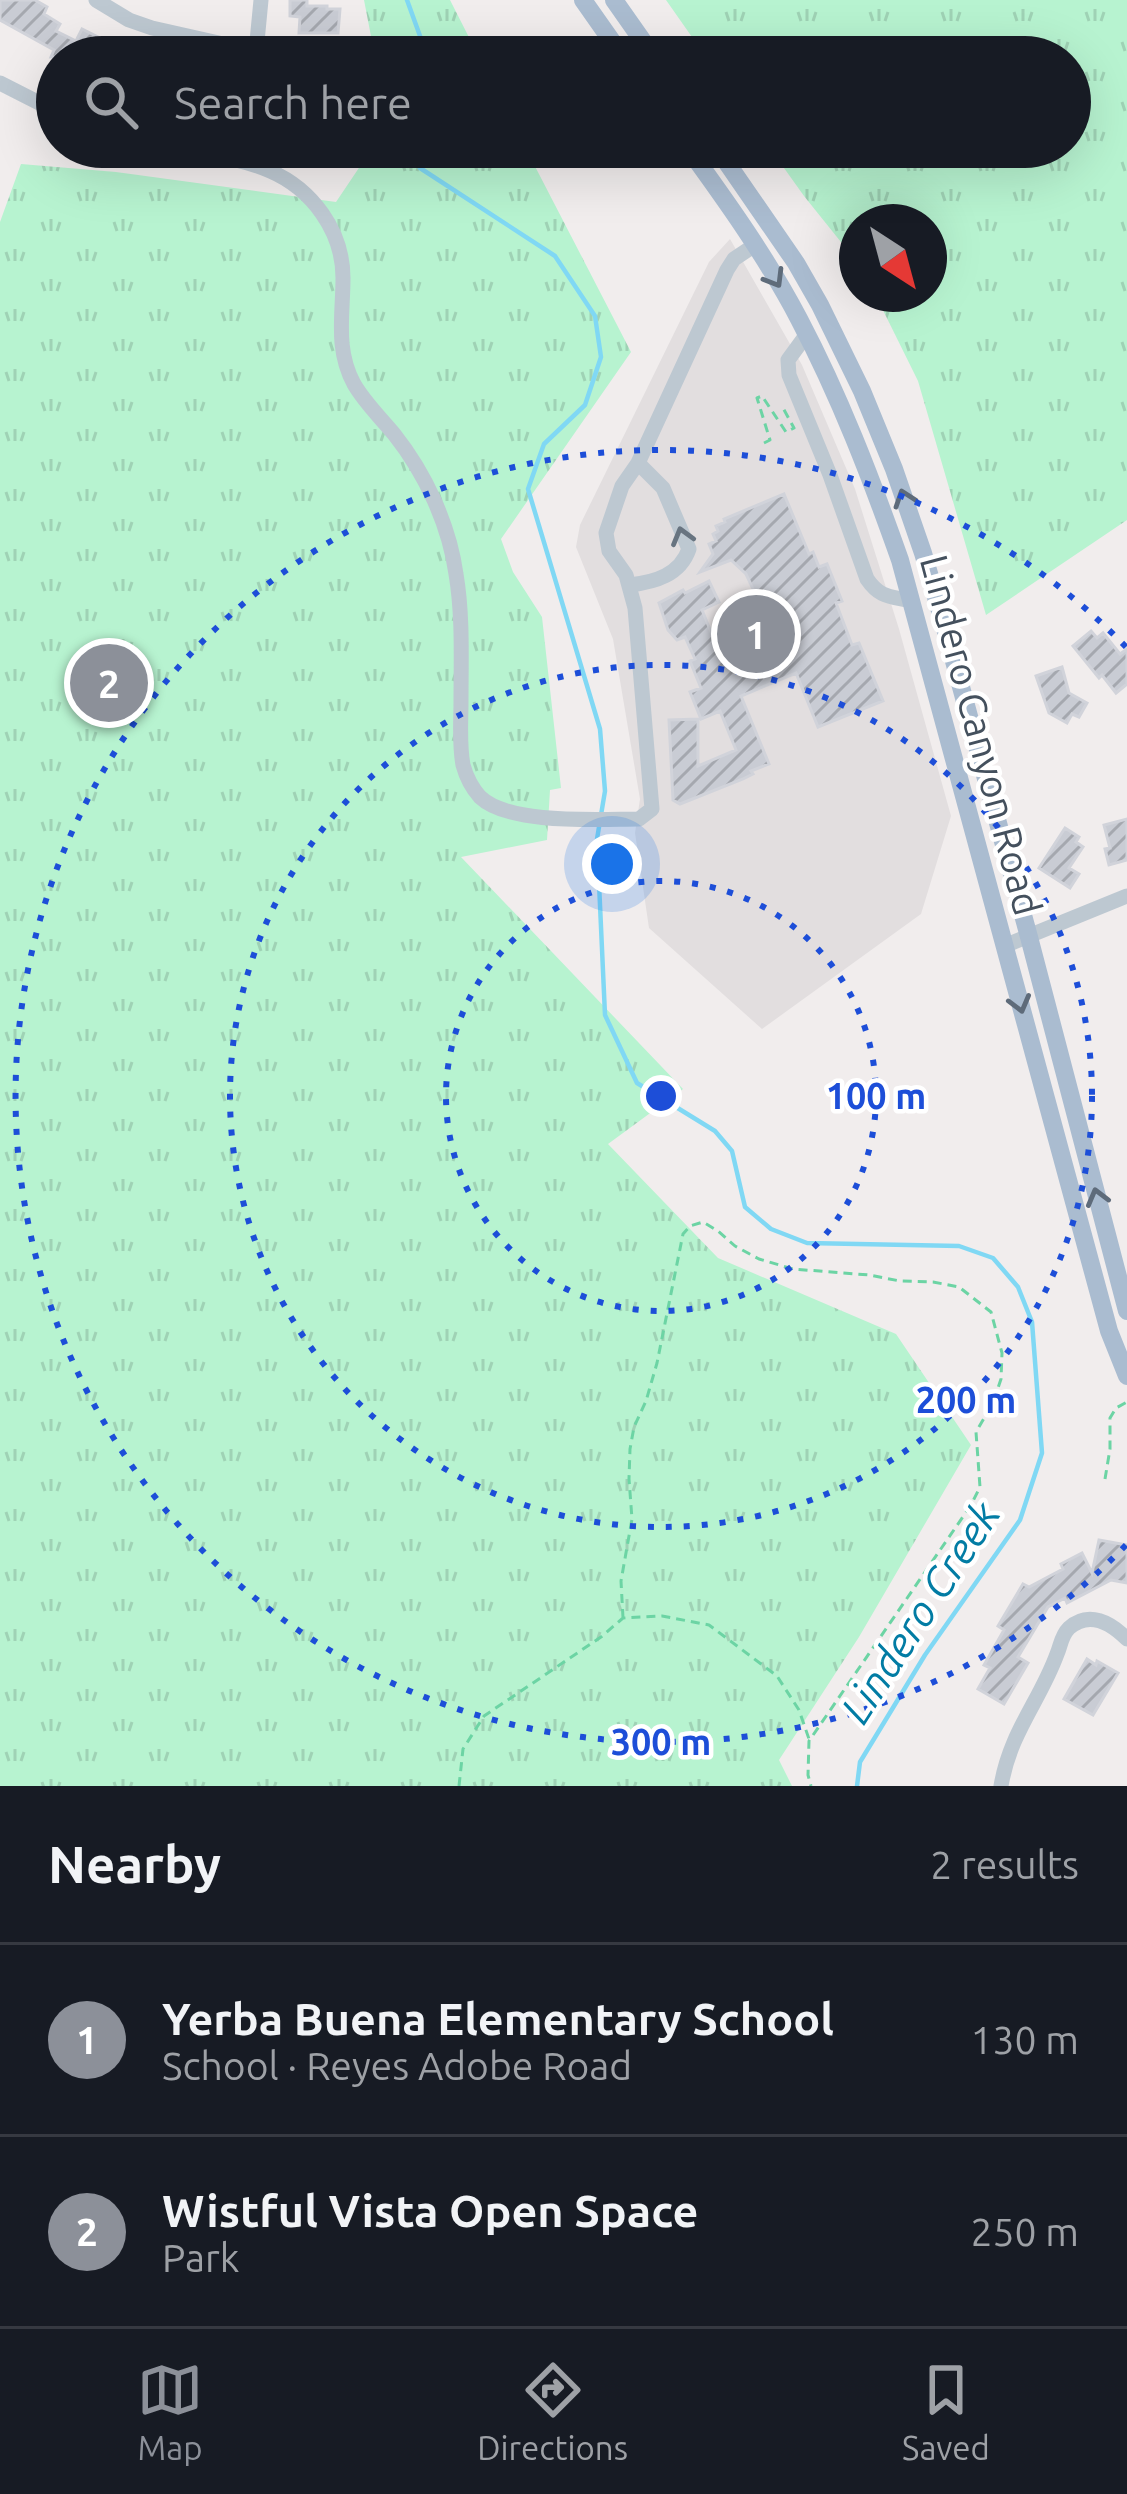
<!DOCTYPE html>
<html lang="en">
<head>
<meta charset="utf-8">
<style>
	body { margin:0; font-family:Ubuntu,sans-serif; background:#242831; color:#f1f3f6 }
	.compass { position:absolute; left:839px; top:204px; width:108px; height:108px; border-radius:50%; background:#171b24; box-shadow:0 12px 48px #0002; rotate:144deg }
	.you { position:absolute; left:612px; top:864px; width:42px; height:42px; margin:-30px; border:9px solid #fff; border-radius:50%; background:#1a73e8; box-shadow:0 0 0 18px #1a73e833 }
	.badge { display:grid; place-items:center; width:78px; height:78px; border-radius:50%; background:#8c9099; color:#fff; font-size:39px; font-weight:700 }
	.pin { position:absolute; translate:-50% -50%; border:6px solid #fff; box-shadow:0 3px 12px #0006 }
	.list { margin:0; padding:0; list-style:none }
	h2 { display:flex; justify-content:space-between; align-items:center; height:156px; margin:0; padding:0 48px; font-size:51px }
	h2 small { font-size:39px; font-weight:400; color:#9ea1a6 }
	.list li { display:grid; grid-template-columns:78px 1fr auto; gap:36px; align-items:center; box-sizing:border-box; height:192px; padding:0 48px; border-top:3px solid #363941 }
	.list b { display:block; font-size:45px; white-space:nowrap }
	.list p { margin:0; font-size:39px; white-space:nowrap; color:#9ea1a6 }
	.list em { font-size:39px; font-style:normal; color:#9ea1a6 }
	.icon { flex:none; width:66px; height:66px; fill:none; stroke:currentColor; stroke-width:2; stroke-linecap:round; stroke-linejoin:round }
	.map { position:relative; flex:none; width:1127px; height:1786px; overflow:hidden }
	.search { position:absolute; background:#171b24; box-shadow:0 12px 48px #0002; left:36px; right:36px; top:36px; height:132px; display:flex; align-items:center; gap:30px; box-sizing:border-box; padding:0 42px; border-radius:66px; color:#9ea1a6; font-size:45px }
	.sheet { height:540px; background:#171b24 }
	nav { display:flex; justify-content:space-around; align-items:center; box-sizing:border-box; height:168px; border-top:3px solid #363941; background:#171b24; font-size:33px; color:#9ea1a6 }
	nav a { display:grid; justify-items:center; gap:6px }
	nav .on { color:#8c9099 }
	.map>svg:first-child { display:block }
	.education { fill:#e2dedf }
	.grass { fill:url(#grass-tufts) }
	.lines { fill:none; stroke-linecap:round; stroke-linejoin:round }
	.stream { stroke:#80d8f4; stroke-width:4.5 }
	.building { fill:url(#building-hatch); stroke:#d1d3da; stroke-width:3 }
	.path { stroke:#6cd4a4; stroke-width:3; stroke-dasharray:9 6; stroke-linecap:butt }
	.minor { stroke:#bdc8d1; stroke-width:15 }
	.major { stroke:#aabcd0; stroke-width:18 }
	.oneway { stroke:#5e6b7a }
	.oneway2 { stroke:#687480 }
	.ring { fill:none; stroke:#1d4ed8; stroke-width:6; stroke-dasharray:6 12 }
	.labels { text-anchor:middle; stroke-width:9; stroke-linejoin:round; paint-order:stroke }
	.street-label { font-size:39px; fill:#44505d; stroke:#fff }
	.water-label { font-size:42px; font-style:italic; fill:#027ca4; stroke:#fff }
	.centre { fill:#1d4ed8; stroke:#fff; stroke-width:6 }
	.ring-label { font-size:36px; text-anchor:middle; font-weight:bold; fill:#1d4ed8; stroke:#fff; stroke-width:9; stroke-linejoin:round; paint-order:stroke }
</style>
</head>
<body>
<div class="map">
<svg width="1127" height="1786" viewBox="0 0 1127 1786">
	<defs>
		<pattern id="grass-tufts" width="24" height="20" patternUnits="userSpaceOnUse" patternTransform="scale(3)"><rect width="24" height="20" fill="#b7f3d0"/><path d="M3 7l-1-3M5 7V3M7 7l1-3M15 17l-1-3M17 17v-4M19 17l1-3" fill="none" stroke="#9fd2b5"/></pattern>
		<pattern id="building-hatch" width="6" height="6" patternUnits="userSpaceOnUse" patternTransform="scale(3)"><rect width="6" height="6" fill="#c9ccd4"/><path d="M-1 1l2-2M0 6l6-6M5 7l2-2" fill="none" stroke="#a5a8af"/></pattern>
	</defs>
	<rect width="100%" height="100%" fill="#f1eded"/>
	<!-- education -->
	<path class="education" d="M730,239L802,365L855,489L899,629L951,816L921,914L762,1029L649,928L635,833L640,799L613,639L576,547L580,525L709,262Z"/>
	<!-- grass -->
	<path class="grass" d="M364,0H450L479,57H375Z
		M666,0H1127V520L986,615L918,381L875,294H929V222H857V262L804,196L769,147H1070V57H706Z
		M373,147H525L631,352L501,539L513,572L542,617L561,788L550,790L547,840L461,857L683,1089L608,1144L718,1258L896,1334L971,1445L859,1637L779,1760L792,1786H0V222L21,164L116,172L336,202Z"/>
	<g class="lines">
		<!-- stream -->
		<path class="stream" d="M407,0L424,47L423,57
			M407,147L420,168L555,256L595,316L601,357L585,405L544,444L528,489L600,729L605,791L597,839L605,1015L637,1083L715,1131L732,1151L745,1207L771,1229L807,1243L959,1246L993,1258L1018,1287L1032,1322L1042,1453L1020,1520L925,1655L860,1762L857,1786"/>
	</g>
	<!-- building -->
	<path class="building" d="M0,0H35L47,7L44,14L60,24L56,31L76,41L82,29L138,57H51L54,50L0,20Z
		M290,0H307V6H327V9H340L338,33H299L300,17L290,16Z
		M784,494L809,554L813,552L819,567L827,564L842,601L836,603L852,645L859,643L883,701L818,727L796,673L741,696L769,764L751,771L753,774L743,779L680,804L673,800L669,720L698,719V766L736,750L720,711L701,719L690,692L701,688L690,661L695,659L685,637L677,640L668,630L659,603L683,590L685,593L709,581L719,602L702,610L718,649L754,635L734,627L749,618L754,609L755,593L746,574L731,560L700,572L713,554L709,544L716,541L713,534L718,531L716,526L725,522L724,519Z
		M1091,631L1097,638L1103,633L1120,654L1127,649V684L1116,693L1102,675L1099,678L1073,646Z
		M1062,667L1069,693L1087,703L1079,717L1072,714L1067,723L1049,713L1036,676Z
		M1127,819V860L1109,865L1105,849L1110,848L1104,825Z
		M1065,828L1079,837L1076,842L1083,847L1069,868L1079,874L1070,888L1039,868Z
		M1099,1540L1127,1545V1583L1111,1580L1067,1603L1065,1598L1048,1607L1018,1657L1028,1663L1004,1704L978,1689L990,1668L984,1665L1004,1630L998,1626L1023,1584L1029,1587L1063,1569L1061,1564L1082,1553L1092,1573Z
		M1087,1659L1096,1665L1097,1661L1118,1673L1093,1715L1064,1699Z"/>
	<g class="lines">
		<!-- path -->
		<path class="path" d="M764,443L770,440L757,398L762,396L786,432L794,428L783,408L786,406
			M1105,1479L1110,1449V1418L1116,1408L1127,1402
			M623,1618L621,1581L632,1519L629,1479L630,1449L634,1427L646,1401L657,1363L683,1234L690,1226L703,1222L718,1231L735,1246L759,1259L793,1269L869,1275L900,1281L933,1282L959,1287L991,1312L1002,1353L1001,1379L993,1403L976,1432L980,1487L971,1505L809,1741L808,1775L811,1786
			M459,1786L463,1749L484,1716L601,1637L623,1618L662,1616L709,1625L777,1676L799,1710L809,1739"/>
		<!-- minor -->
		<path class="minor" d="M96,0L129,20L152,28L281,57
			M256,52L261,0
			M0,83L57,112
			M173,147C204,154 241,158 270,171C312,189 343,231 343,278C343,315 335,349 354,384C365,403 380,417 394,434C425,473 449,524 456,574C463,616 461,659 461,701C461,722 459,744 463,765C466,776 472,788 480,797C509,825 598,819 639,819L652,809L635,608L626,575L609,551L606,533L622,486L638,463L727,270L734,259L755,245
			M807,334L788,360L789,375L830,475L867,579C880,598 890,596 911,601
			M630,585C655,582 680,575 689,549L663,488L638,463
			M1004,946L1127,896
			M1001,1786C1010,1732 1040,1701 1057,1654C1061,1645 1061,1636 1069,1628C1089,1610 1111,1623 1127,1639"/>
		<!-- major -->
		<path class="major" d="M583,0L623,57
			M614,0L654,57
			M687,147C727,202 767,258 799,319C840,397 871,478 900,560L1109,1331L1127,1376
			M716,147L796,263L820,305L862,391L894,469L923,553L945,628L1029,937L1127,1311"/>
	</g>
	<!-- one-way arrows -->
	<defs><path id="oneway-chevron" d="M-2-3.5L2.5 0L-2 3.5" fill="none" stroke-width="1.6" stroke-linecap="round" stroke-linejoin="round" transform="scale(3)"/></defs>
	<g class="oneway">
		<use href="#oneway-chevron" transform="translate(775 279) rotate(59)"/>
		<use href="#oneway-chevron" transform="translate(904 498) rotate(-109)"/>
		<use href="#oneway-chevron" transform="translate(1020 1004) rotate(75)"/>
		<use href="#oneway-chevron" transform="translate(1097 1197) rotate(-105)"/>
	</g>
	<use class="oneway2" href="#oneway-chevron" transform="translate(682 536) rotate(-106)"/>
	<!-- distance rings -->
	<g class="ring">
		<circle cx="661" cy="1096" r="215"/>
		<circle cx="661" cy="1096" r="431"/>
		<path d="M1126 1545A646 646 0 1 1 1126 647"/>
	</g>
	<g class="labels">
		<!-- street labels -->
		<g class="street-label">
			<text transform="translate(981 735) rotate(75)" y="14">Lindero Canyon Road</text>
		</g>
		<!-- water labels -->
		<g class="water-label">
			<text transform="translate(920 1612) rotate(-57)" y="15">Lindero Creek</text>
		</g>
	</g>
	<circle cx="661" cy="1096" r="18" class="centre"/>
	<g class="ring-label">
		<text x="876" y="1109">100 m</text>
		<text x="966" y="1413">200 m</text>
		<text x="661" y="1755">300 m</text>
	</g>
</svg>
<svg class="compass" viewBox="-18 -18 36 36"><path d="M0-13l5 13h-10z" fill="#e53935"/><path d="M0 13l5-13h-10z" fill="#9ea1a6"/></svg>
<div class="you"></div>
<div class="pin badge" style="left:756px;top:634px">1</div>
<div class="pin badge" style="left:109px;top:683px">2</div>
<div class="search"><svg class="icon" aria-label="search" viewBox="0 0 24 24"><circle cx="10" cy="10" r="6"/><path d="M15 15l6 6"/></svg>Search here</div>
</div>
<section class="sheet">
<h2>Nearby<small>2 results</small></h2>
<ul class="list">
<li><span class="badge">1</span><div><b>Yerba Buena Elementary School</b><p>School · Reyes Adobe Road</p></div><em>130 m</em></li>
<li><span class="badge">2</span><div><b>Wistful Vista Open Space</b><p>Park</p></div><em>250 m</em></li>
</ul>
</section>
<nav>
<a class="on"><svg class="icon" aria-label="map" viewBox="0 0 24 24"><path d="M3 6l6-2 6 2 6-2v14l-6 2-6-2-6 2zM9 4v14M15 6v14"/></svg>Map</a>
<a><svg class="icon" aria-label="directions" viewBox="0 0 24 24"><path d="M12 3l9 9-9 9-9-9zM9 14v-3h6M13 9l2 2-2 2"/></svg>Directions</a>
<a><svg class="icon" aria-label="saved" viewBox="0 0 24 24"><path d="M7 4h10v16l-5-4-5 4z"/></svg>Saved</a>
</nav>
</body>
</html>
